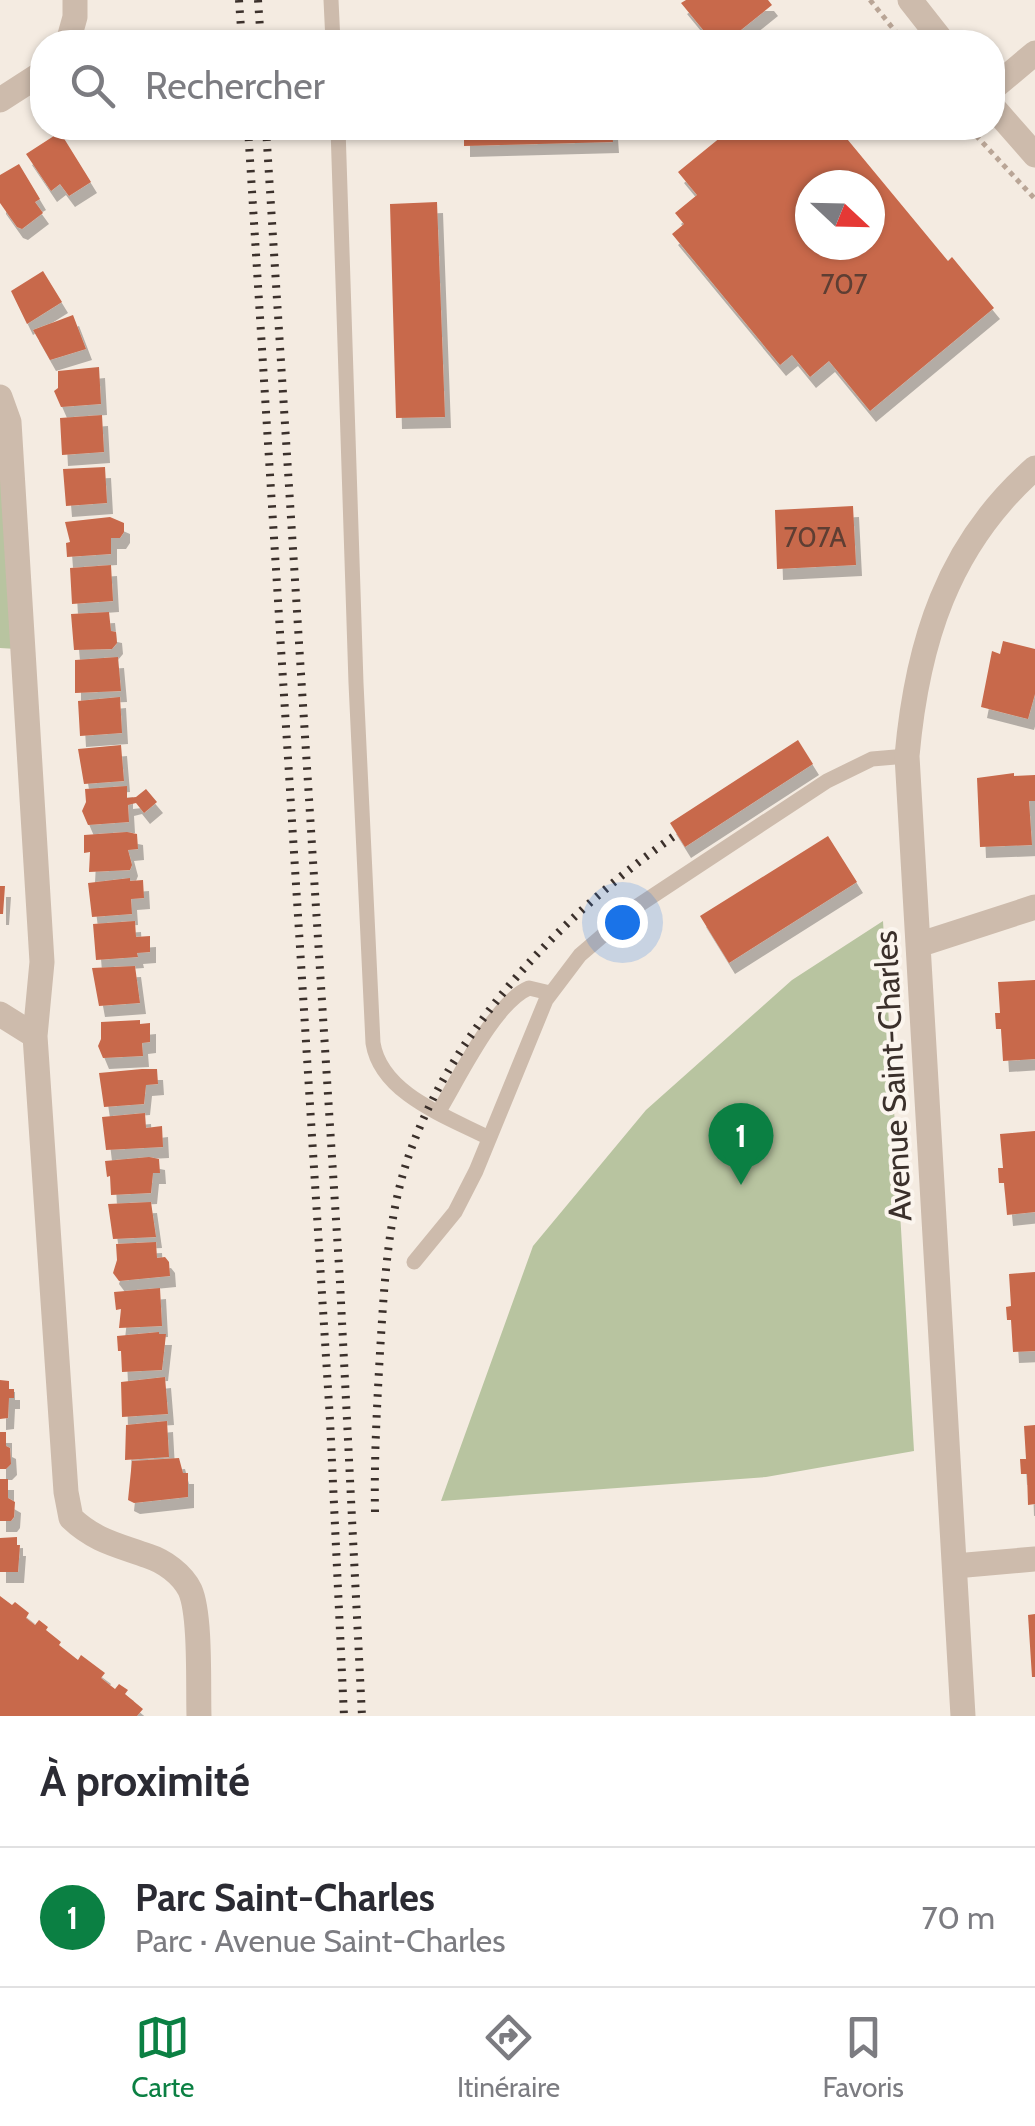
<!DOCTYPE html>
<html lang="fr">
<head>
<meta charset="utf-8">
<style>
	body { margin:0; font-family:Cabin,sans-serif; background:#f7f7f7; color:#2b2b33 }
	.compass { position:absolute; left:795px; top:170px; width:90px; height:90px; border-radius:50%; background:#fff; box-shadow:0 2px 8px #0004; rotate:112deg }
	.you { position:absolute; left:622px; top:922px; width:35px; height:35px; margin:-25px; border:8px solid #fff; border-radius:50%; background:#1a73e8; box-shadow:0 0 0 15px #1a73e833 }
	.badge { display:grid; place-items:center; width:65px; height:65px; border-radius:50%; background:#0b8043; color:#fff; font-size:32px; font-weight:700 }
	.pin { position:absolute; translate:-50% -82px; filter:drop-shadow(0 2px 5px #0008) }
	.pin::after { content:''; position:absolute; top:52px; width:35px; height:30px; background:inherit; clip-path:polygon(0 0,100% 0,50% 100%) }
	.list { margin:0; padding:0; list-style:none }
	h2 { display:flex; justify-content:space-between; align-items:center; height:130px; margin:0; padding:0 40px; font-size:42px }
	h2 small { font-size:32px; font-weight:400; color:#7c7c81 }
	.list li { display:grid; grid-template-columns:65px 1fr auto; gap:30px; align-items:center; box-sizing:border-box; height:140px; padding:0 40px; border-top:2px solid #e1e1e2 }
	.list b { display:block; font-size:38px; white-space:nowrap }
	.list p { margin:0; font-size:32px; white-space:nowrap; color:#7c7c81 }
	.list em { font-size:32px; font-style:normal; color:#7c7c81 }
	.icon { flex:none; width:55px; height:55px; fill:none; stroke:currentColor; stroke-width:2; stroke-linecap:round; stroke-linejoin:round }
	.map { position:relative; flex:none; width:1035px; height:1716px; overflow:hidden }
	.search { position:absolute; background:#fff; box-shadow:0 2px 8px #0004; left:30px; right:30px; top:30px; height:110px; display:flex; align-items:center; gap:25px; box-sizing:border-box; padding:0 35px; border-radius:40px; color:#7c7c81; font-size:38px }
	.sheet { height:270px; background:#fff }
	nav { display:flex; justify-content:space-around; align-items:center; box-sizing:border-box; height:140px; border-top:2px solid #e1e1e2; background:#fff; font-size:28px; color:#7c7c81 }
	nav a { display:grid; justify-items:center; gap:5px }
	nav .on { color:#0b8043 }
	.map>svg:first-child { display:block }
	.green { fill:#b8c4a0 }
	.building { fill:#c8694b; fill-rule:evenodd; filter:url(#shadow) }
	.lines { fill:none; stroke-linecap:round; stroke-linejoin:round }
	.path { stroke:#b9a596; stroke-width:5; stroke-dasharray:5 5; stroke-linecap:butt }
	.lane { stroke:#cdbbac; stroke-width:15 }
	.street { stroke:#cdbbac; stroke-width:25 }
	.rail { stroke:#3b302b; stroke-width:8; stroke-dasharray:2.5 8; stroke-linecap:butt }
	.labels { text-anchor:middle; stroke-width:8; stroke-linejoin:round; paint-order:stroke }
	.number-label { font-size:28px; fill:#5e3e33 }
	.street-label { font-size:32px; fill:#3b302b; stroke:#fbf5ee }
</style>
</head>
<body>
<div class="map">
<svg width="1035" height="1716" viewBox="0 0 1035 1716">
	<defs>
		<filter id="shadow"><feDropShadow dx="6" dy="11" stdDeviation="0" flood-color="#0004"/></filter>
	</defs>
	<rect width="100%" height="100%" fill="#f4ebe1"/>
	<!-- green -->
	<path class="green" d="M0,442L17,649L0,648Z
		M883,921L914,1451L766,1477L441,1501L533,1246L646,1110L792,980Z"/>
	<!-- building -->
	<path class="building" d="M686,0H768L772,5L726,42H713L681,3Z
		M464,128H612L613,142L464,146Z
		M732,128H838L948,261L952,257L994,308L870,411L829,361L810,377L792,355L780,365L672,234L684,224L675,213L697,195L678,172ZM810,185H870V245H810Z
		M60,132L91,182L69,196L60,184L51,191L26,154Z
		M19,164L40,199L35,202L43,213L22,229L17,227L0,203V175Z
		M437,202L445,417L396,418L390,204Z
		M43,271L62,302L27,324L11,291Z
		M73,315L86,349L50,360L33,330Z
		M99,367L101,404L61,407L54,391L58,388V371Z
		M102,415L104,452L62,455L60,418Z
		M105,467L107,503L66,506L63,469Z
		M853,506L856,565L777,569L775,510Z
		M110,517L124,523V532L120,538H111V554L67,557L66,543L70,542L65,522Z
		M111,565L113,601L72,604L70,568Z
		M109,612L111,631L116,632L117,643L112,649L74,650L71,614Z
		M1003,641L1035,649V694L1028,719L981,707L992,651L1000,654Z
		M118,657L121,691L75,693V660Z
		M120,697L122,733L80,736L78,701Z
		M798,740L813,764L685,847L670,823Z
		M121,745L124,781L84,784L78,749Z
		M1014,773V776L1035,775V801H1029L1032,845L980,847L977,778Z
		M127,786V798L136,797L146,789L157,802L144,813L136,803L128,805L129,822L88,825L82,811L86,802L85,789Z
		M127,832L137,834L138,849L128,850L132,865L130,870L89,872L90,852L84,853V835Z
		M828,836L857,882L729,963L700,916Z
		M130,878V881L143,880L144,898L131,899L132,914L92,917L88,883Z
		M0,886H5L3,914H0Z
		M135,921L136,937L150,936V952L137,953L138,957L96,960L93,924Z
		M135,966L140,1003L99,1006L92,968Z
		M1035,980V1059L1003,1061L1001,1029H996L995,1013H1000L998,982Z
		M140,1020V1024L150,1023V1042L142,1043L143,1056L103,1058L98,1046L101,1039V1022Z
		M142,1069H157L158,1084L146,1085L144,1104L104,1107L99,1073Z
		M145,1113L146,1128L162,1126L163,1147L106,1150L102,1117Z
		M1035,1131V1212L1007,1215L1004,1183H999L998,1168H1003L1000,1134Z
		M149,1157L159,1159L160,1173H153L151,1193L111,1195L110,1176L107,1177L105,1161Z
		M151,1202L156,1237L113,1239L108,1204Z
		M156,1242L157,1258L165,1257L169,1262L170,1276L119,1281L113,1273L117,1260L116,1244Z
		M1035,1272V1351L1013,1352L1011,1320H1007L1006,1307L1011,1306L1009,1274Z
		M160,1288L162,1326L119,1328L121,1309L116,1310L114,1292Z
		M159,1332V1334H166L162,1370L122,1372L121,1351H118L117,1336Z
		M165,1377L168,1414L122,1417L121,1382Z
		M0,1380L9,1381V1389H14V1398H9L8,1418L0,1419Z
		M167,1421L169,1457L125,1460L126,1425Z
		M1035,1425V1504L1028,1505L1027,1474H1021L1020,1459H1026L1024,1426Z
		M0,1432H6V1446L10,1448L11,1464L6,1469H0Z
		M179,1458L183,1473H188V1497L134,1503L128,1500L132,1461Z
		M0,1479H8V1498L15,1502L14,1517L11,1521H0Z
		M17,1537V1545H20L18,1572H0V1538Z
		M0,1596L12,1605L15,1602L29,1613L26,1618L35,1625L39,1620L48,1627L46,1630L61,1642L59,1645L78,1660L81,1655L105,1673L101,1678L115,1689L119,1684L128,1690L125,1694L143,1709L137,1716H0Z
		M1035,1614V1677H1032L1028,1615Z"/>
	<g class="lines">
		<!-- path -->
		<path class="path" d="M870,0L904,42
			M969,128L1035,199"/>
		<!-- lane -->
		<path class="lane" d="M331,0L333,42
			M338,128L356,683L373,1043C381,1094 448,1117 489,1138
			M439,1111C459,1078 495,1002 529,988L550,993
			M414,1262L455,1212L476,1171L546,1000L580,955L636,907L827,781L872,759L907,756"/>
		<!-- street -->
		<path class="street" d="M910,0L943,42
			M68,42L75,17V0
			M992,89L1035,53
			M0,100L42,73
			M992,106L1035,155
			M0,397L9,422L42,962L35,1036
			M918,945L1035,907
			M0,1014L35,1036L66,1492L71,1518C95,1541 118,1545 148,1556C164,1561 182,1574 190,1590C201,1615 198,1686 199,1716
			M955,1566L1035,1559
			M963,1716L907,756C917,644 947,545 1035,468"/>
		<!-- rail -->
		<path class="rail" d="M239,0L242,42
			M258,0L261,42
			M248,128L330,1420L344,1716
			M266,128L340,1282L362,1716
			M375,1512C374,1458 377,1406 380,1352C384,1289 387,1224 406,1164C449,1030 564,913 677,834"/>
	</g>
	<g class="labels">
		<!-- number labels -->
		<g class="number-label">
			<text x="844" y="294">707</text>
			<text x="815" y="547">707A</text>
		</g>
		<!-- street labels -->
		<g class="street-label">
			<text transform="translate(893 1076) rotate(-93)" y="11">Avenue Saint-Charles</text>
		</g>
	</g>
</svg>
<svg class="compass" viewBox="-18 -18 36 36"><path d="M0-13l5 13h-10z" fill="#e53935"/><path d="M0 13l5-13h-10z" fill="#7c7c81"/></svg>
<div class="you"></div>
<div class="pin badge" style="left:741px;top:1185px">1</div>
<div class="search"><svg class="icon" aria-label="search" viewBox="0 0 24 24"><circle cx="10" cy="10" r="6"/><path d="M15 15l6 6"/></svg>Rechercher</div>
</div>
<section class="sheet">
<h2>À proximité<small></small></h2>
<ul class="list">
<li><span class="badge">1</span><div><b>Parc Saint-Charles</b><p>Parc · Avenue Saint-Charles</p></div><em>70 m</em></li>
</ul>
</section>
<nav>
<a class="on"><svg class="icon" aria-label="map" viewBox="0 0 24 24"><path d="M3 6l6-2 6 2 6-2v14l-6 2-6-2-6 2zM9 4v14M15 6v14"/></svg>Carte</a>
<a><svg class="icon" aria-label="directions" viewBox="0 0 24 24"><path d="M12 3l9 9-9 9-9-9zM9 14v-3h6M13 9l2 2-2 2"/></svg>Itinéraire</a>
<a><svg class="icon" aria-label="saved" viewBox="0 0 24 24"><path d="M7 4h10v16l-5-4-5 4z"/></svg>Favoris</a>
</nav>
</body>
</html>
